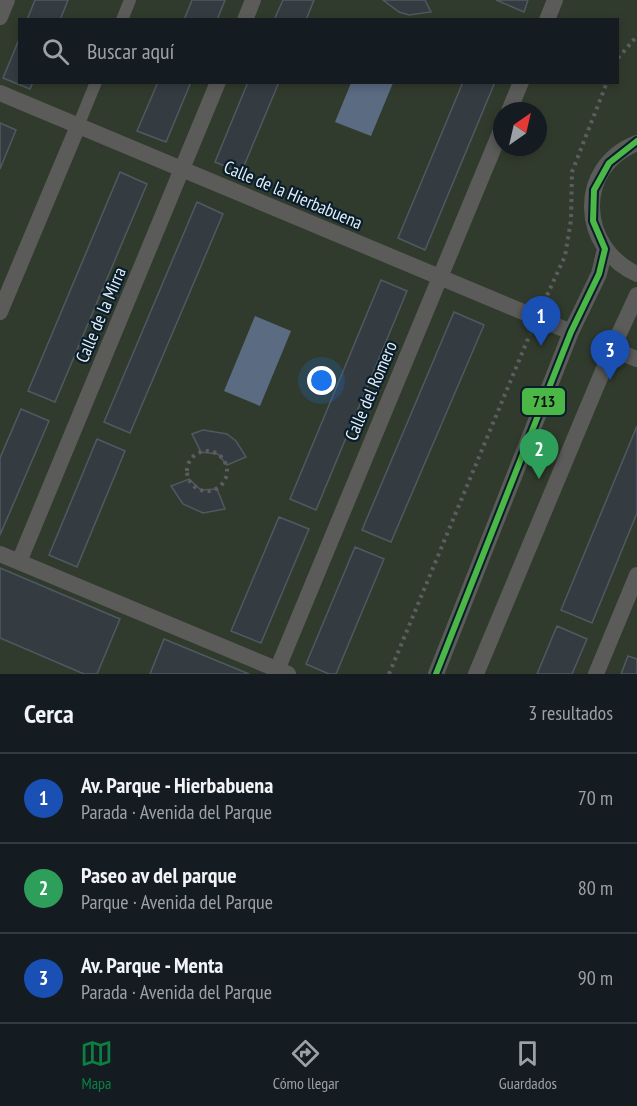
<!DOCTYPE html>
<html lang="es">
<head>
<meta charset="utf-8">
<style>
	body { margin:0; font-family:"PT Sans Narrow",sans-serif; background:#21292f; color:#f1f3f6 }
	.compass { position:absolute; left:493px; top:102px; width:54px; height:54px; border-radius:50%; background:#141c22; box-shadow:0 3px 9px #0003; rotate:34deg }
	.you { position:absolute; left:322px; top:381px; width:21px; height:21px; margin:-15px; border:4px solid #fff; border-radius:50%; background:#1a73e8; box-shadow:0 0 0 9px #1a73e833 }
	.badge { display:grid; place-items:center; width:39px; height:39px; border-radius:50%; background:#0b8043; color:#fff; font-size:20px; font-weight:700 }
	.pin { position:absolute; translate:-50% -50px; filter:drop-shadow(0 2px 3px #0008) }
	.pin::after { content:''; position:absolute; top:32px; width:21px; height:18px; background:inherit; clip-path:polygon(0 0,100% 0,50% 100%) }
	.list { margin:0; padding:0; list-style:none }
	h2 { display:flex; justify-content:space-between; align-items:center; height:78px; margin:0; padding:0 24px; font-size:26px }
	h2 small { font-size:20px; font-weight:400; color:#9da1a5 }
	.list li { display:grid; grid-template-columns:39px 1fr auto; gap:18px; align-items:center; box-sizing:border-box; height:90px; padding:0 24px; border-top:2px solid #333a40 }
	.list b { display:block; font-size:22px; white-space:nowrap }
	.list p { margin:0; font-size:20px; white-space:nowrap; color:#9da1a5 }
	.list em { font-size:20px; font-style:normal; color:#9da1a5 }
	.icon { flex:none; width:33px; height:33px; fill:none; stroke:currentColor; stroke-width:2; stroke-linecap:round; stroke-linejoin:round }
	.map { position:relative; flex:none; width:637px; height:674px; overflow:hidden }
	.search { position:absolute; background:#141c22; box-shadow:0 3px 9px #0003; left:18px; right:18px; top:18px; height:66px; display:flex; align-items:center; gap:15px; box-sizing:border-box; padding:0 21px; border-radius:0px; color:#9da1a5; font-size:22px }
	.sheet { height:348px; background:#141c22 }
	nav { display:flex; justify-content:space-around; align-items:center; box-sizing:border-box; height:84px; border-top:2px solid #333a40; background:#141c22; font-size:16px; color:#9da1a5 }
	nav a { display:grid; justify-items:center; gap:3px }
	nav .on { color:#0b8043 }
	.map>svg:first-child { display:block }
	.green { fill:#313b2d; fill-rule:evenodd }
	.water { fill:#5b6b82 }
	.building { fill:#343c42; stroke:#505960; stroke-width:1.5 }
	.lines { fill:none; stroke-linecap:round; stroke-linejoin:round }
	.path { stroke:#5b5e60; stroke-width:4; stroke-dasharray:3 4.5; stroke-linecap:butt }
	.pedestrian { stroke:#5b5b59; stroke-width:12 }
	.minor { stroke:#5b5b59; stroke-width:16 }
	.bus-1-casing { stroke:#0a1d2a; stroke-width:10 }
	.bus-1 { stroke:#4ab747; stroke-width:6 }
	.labels { text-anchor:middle; stroke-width:4.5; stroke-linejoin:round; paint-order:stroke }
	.street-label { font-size:18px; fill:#e3eef8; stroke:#0a1d2a }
	.line-badge { stroke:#0a1d2a; stroke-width:2 }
	.pale-badge-label { font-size:16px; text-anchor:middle; font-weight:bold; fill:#111 }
</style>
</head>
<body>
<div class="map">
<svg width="637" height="674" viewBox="0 0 637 674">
	<rect width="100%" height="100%" fill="#1b252d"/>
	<!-- green -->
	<path class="green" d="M0,0H637V674H0ZM20,20H618V82H20ZM502,111H538V147H502Z"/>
	<!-- water -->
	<path class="water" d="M351,83H393L371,136L335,122Z
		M255,316L291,331L260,406L224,391Z"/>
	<!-- building -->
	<path class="building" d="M35,0H68L60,20H27Z
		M192,0H225L217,20H184Z
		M283,0H314L306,20H274Z
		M383,0H425L431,12L409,15L399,12Z
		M496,0H528L524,12Z
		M20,37V82H33L30,89L3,78Z
		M158,82H191L166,142L137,131Z
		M248,82H279L241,173L215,162Z
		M463,82H495L425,250L398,238Z
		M0,123L16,130L0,169Z
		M120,172L147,184L55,402L28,391Z
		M197,202L223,214L130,433L104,422Z
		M381,280L407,291L316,510L290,499Z
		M454,312L484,325L391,542L362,530Z
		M21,409L49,421L0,535V458Z
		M637,426V513L592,623L561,610Z
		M203,430L227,434L236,441L246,457L227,465L218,454L201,452L192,434Z
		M97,439L125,451L77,567L49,555Z
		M189,479L201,490L217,489L225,509L203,513L183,504L171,486Z
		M279,517L309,529L261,643L231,631Z
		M355,547L384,559L336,674H329L306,664Z
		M0,568L120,619L97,674H84L0,638Z
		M557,626L587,639L572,674H537Z
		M164,639L249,674H150Z
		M628,656L637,659V674H621Z"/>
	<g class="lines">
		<!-- path -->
		<path class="path" d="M618,58L637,36
			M544,302L565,256L571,220L572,172L607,82
			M187 471a20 20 0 1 1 40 0a20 20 0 1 1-40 0Z
			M389,674L530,334"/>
		<!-- pedestrian -->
		<path class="pedestrian" d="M122,20L130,0
			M78,126L96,82"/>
		<!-- minor -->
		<path class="minor" d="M0,17L7,0
			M245,20L253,0
			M547,20L555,0
			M0,93L571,332
			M509,111L521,82
			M637,143C575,167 579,248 637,274
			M0,312L78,126
			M612,349L637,359
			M0,554L288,674
			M19,562L218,82
			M277,670L502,128
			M436,674L571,332L599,274L605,249
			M476,674L612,349L637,295
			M596,674L637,575"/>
		<!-- bus-1 casing -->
		<g class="bus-1-casing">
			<path id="bus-1" d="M436,674L571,332L599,274L605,249L593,221L594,190L609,163L637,141"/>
		</g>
		<!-- bus-1 -->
		<use href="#bus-1" class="bus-1"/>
	</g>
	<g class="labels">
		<!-- street labels -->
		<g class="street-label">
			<text transform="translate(293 195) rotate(23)" y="6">Calle de la Hierbabuena</text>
			<text transform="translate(101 315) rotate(-67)" y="6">Calle de la Mirra</text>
			<text transform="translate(371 391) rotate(-67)" y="6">Calle del Romero</text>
		</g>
	</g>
	<rect class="line-badge" x="521" y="387" width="45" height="29" rx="6" fill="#4ab747"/>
	<g class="pale-badge-label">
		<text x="544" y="407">713</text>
	</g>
</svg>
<svg class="compass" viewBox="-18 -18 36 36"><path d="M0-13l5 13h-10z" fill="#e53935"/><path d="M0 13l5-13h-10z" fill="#9da1a5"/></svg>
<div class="you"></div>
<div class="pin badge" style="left:541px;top:346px;background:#1a4fb4">1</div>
<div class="pin badge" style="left:539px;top:479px;background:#2e9e5b">2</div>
<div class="pin badge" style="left:610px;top:380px;background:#1a4fb4">3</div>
<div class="search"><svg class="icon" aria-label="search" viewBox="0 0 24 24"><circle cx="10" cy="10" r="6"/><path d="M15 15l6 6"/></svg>Buscar aquí</div>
</div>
<section class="sheet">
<h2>Cerca<small>3 resultados</small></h2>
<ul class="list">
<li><span class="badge" style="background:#1a4fb4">1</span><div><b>Av. Parque - Hierbabuena</b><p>Parada · Avenida del Parque</p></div><em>70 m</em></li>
<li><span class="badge" style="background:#2e9e5b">2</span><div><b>Paseo av del parque</b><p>Parque · Avenida del Parque</p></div><em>80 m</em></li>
<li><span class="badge" style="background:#1a4fb4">3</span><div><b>Av. Parque - Menta</b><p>Parada · Avenida del Parque</p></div><em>90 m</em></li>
</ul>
</section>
<nav>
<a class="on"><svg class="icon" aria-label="map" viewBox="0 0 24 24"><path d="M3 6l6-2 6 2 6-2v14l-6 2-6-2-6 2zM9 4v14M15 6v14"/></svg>Mapa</a>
<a><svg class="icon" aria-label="directions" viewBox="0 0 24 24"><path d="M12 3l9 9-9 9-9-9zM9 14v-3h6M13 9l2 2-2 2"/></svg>Cómo llegar</a>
<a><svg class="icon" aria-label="saved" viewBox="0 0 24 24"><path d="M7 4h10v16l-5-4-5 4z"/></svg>Guardados</a>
</nav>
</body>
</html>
